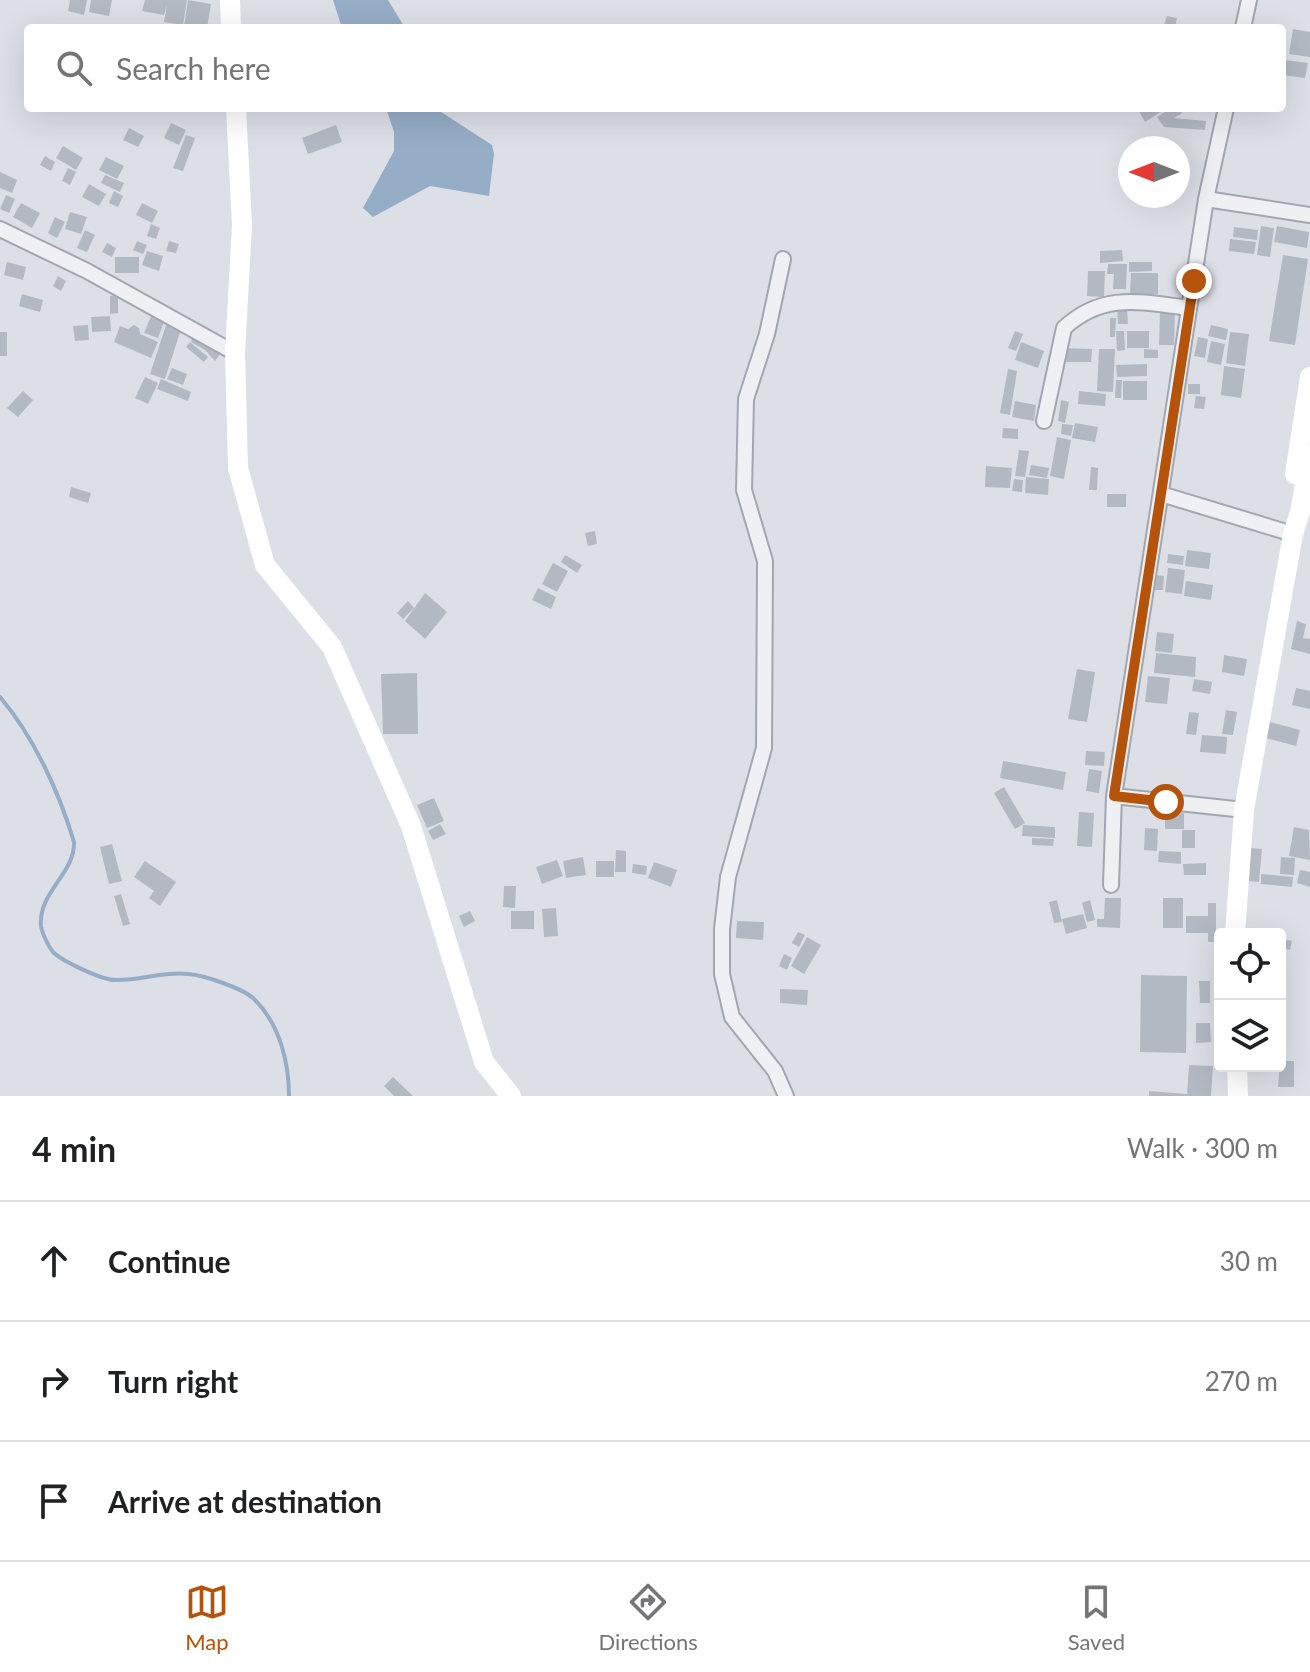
<!DOCTYPE html>
<html lang="en">
<head>
<meta charset="utf-8">
<style>
	body { margin:0; font-family:Lato,sans-serif; background:#f6f6f6; color:#202124 }
	.controls { position:absolute; right:24px; bottom:24px; display:grid; overflow:hidden; border-radius:8px; box-shadow:0 8px 32px #0002 }
	.controls button { width:72px; height:72px; display:grid; place-items:center; padding:0; border:0; border-bottom:2px solid #e0e0e0; background:#fff; color:#202124; font:40px sans-serif }
	.compass { position:absolute; left:1118px; top:136px; width:72px; height:72px; border-radius:50%; background:#fff; box-shadow:0 8px 32px #0002; rotate:270deg }
	.stop { position:absolute; width:24px; height:24px; margin:-18px; border:6px solid #b45309; border-radius:50%; background:#fff }
	.stop.end { background:#b45309; border-color:#fff; box-shadow:0 2px 8px #0008 }
	.list { margin:0; padding:0; list-style:none }
	h2 { display:flex; justify-content:space-between; align-items:center; height:104px; margin:0; padding:0 32px; font-size:34px }
	h2 small { font-size:26px; font-weight:400; color:#757577 }
	.list li { display:grid; grid-template-columns:52px 1fr auto; gap:24px; align-items:center; box-sizing:border-box; height:120px; padding:0 32px; border-top:2px solid #e0e0e0 }
	.list b { display:block; font-size:30px; white-space:nowrap }
	.list em { font-size:26px; font-style:normal; color:#757577 }
	.icon { flex:none; width:44px; height:44px; fill:none; stroke:currentColor; stroke-width:2; stroke-linecap:round; stroke-linejoin:round }
	.map { position:relative; flex:none; width:1310px; height:1096px; overflow:hidden }
	.search { position:absolute; background:#fff; box-shadow:0 8px 32px #0002; left:24px; right:24px; top:24px; height:88px; display:flex; align-items:center; gap:20px; box-sizing:border-box; padding:0 28px; border-radius:8px; color:#757577; font-size:30px }
	.sheet { height:464px; background:#fff }
	nav { display:flex; justify-content:space-around; align-items:center; box-sizing:border-box; height:112px; border-top:2px solid #e0e0e0; background:#fff; font-size:22px; color:#757577 }
	nav a { display:grid; justify-items:center; gap:4px }
	nav .on { color:#b45309 }
	.map>svg:first-child { display:block }
	.water { fill:#96adc7 }
	.lines { fill:none; stroke-linecap:round; stroke-linejoin:round }
	.stream { stroke:#96adc7; stroke-width:4 }
	.building { fill:#b3b9c3 }
	.minor-casing { stroke:#a2a6b0; stroke-width:18 }
	.minor { stroke:#eef0f4; stroke-width:14 }
	.secondary { stroke:#fff; stroke-width:20 }
	.route { stroke:#b45309; stroke-width:10 }
</style>
</head>
<body>
<div class="map">
<svg width="1310" height="1096" viewBox="0 0 1310 1096">
	<rect width="100%" height="100%" fill="#dcdfe6"/>
	<!-- water -->
	<path class="water" d="M333,0H388L405,28H342Z
		M386,108H435L492,145L494,154L489,196L430,186L373,217L363,208L394,151V132Z"/>
	<g class="lines">
		<!-- stream -->
		<path class="stream" d="M0,697C34,737 59,792 74,842C75,874 38,892 41,926C42,933 49,948 54,953C64,962 102,980 115,980C139,981 164,971 188,974C204,975 245,989 255,1000C280,1025 289,1063 289,1096"/>
	</g>
	<!-- building -->
	<path class="building" d="M70,0H87L84,15L68,11Z
		M91,0H112L109,16L89,12Z
		M145,0H187L183,25L164,22L167,4L164,15L142,11Z
		M188,0L211,4L207,28H173L174,24L184,27Z
		M1167,16L1177,18L1175,28H1163Z
		M1293,29L1310,32V57L1289,54Z
		M1285,60L1308,63L1305,78L1283,75Z
		M1137,108H1160L1162,111L1145,122Z
		M1171,108H1179L1182,113L1174,118L1206,121L1205,130L1164,127L1157,117Z
		M171,123L186,130L179,145L164,138Z
		M336,125L342,142L308,154L302,138Z
		M129,128L144,136L138,147L123,140Z
		M186,135L195,138L183,171L173,168Z
		M63,146L83,158L76,170L56,158Z
		M45,156L55,162L51,171L40,165Z
		M106,157L124,166L117,179L99,170Z
		M68,168L76,172L70,185L62,181Z
		M0,172L17,180L12,193L0,188Z
		M105,175L124,183L120,192L101,183Z
		M89,184L106,194L99,206L82,197Z
		M114,191L123,196L118,207L109,203Z
		M6,195L15,199L9,213L0,209Z
		M21,203L40,213L32,228L13,217Z
		M142,203L158,211L152,223L136,215Z
		M70,212L87,217L81,234L65,229Z
		M55,217L65,222L57,238L48,233Z
		M151,224L160,228L156,239L147,236Z
		M1261,226L1274,228L1270,257L1257,255Z
		M1277,226L1309,232L1307,248L1274,242Z
		M1234,227L1258,230L1257,240L1233,237Z
		M85,230L95,235L87,252L77,248Z
		M1230,239L1256,242L1254,254L1229,251Z
		M137,241L147,245L143,254L133,250Z
		M169,241L179,244L176,253L166,251Z
		M107,243L116,248L112,257L102,252Z
		M1122,250L1123,261L1100,263V251Z
		M147,251L163,256L159,271L142,265Z
		M1283,255L1308,259L1295,345L1269,341Z
		M115,257H139V273H115Z
		M7,262L26,267L23,280L4,275Z
		M1129,262H1152V271L1129,272Z
		M1108,264H1127L1126,289H1113L1114,274H1107Z
		M1088,271H1105L1104,297L1087,296Z
		M1131,273H1158V294H1130Z
		M58,276L66,281L61,291L53,286Z
		M22,294L43,300L40,312L19,306Z
		M118,295V313L110,314V296Z
		M1117,308H1127L1128,324H1118Z
		M1160,310H1175L1174,345H1159Z
		M152,314L165,319L158,338L144,333Z
		M110,316L111,331L92,332L91,317Z
		M1110,318H1116L1115,337H1110Z
		M167,322L182,326L165,379L150,374Z
		M88,325L89,340L75,341L73,326Z
		M134,325L139,328L140,334L158,342L151,358L114,342L120,326L128,329Z
		M1211,325L1228,329L1226,340L1208,336Z
		M1015,331L1023,334L1016,351L1008,348Z
		M1116,331H1124L1125,350L1117,351Z
		M1127,331H1149V348H1127Z
		M0,332H7V356H0Z
		M1230,332L1249,334L1245,366L1226,363Z
		M193,335L209,343L221,353L215,361L205,350L191,342Z
		M1198,337L1208,339L1205,358L1194,356Z
		M1211,341L1225,344L1221,365L1207,362Z
		M190,342L208,357L204,362L186,347Z
		M1021,342L1044,351L1038,368L1015,360Z
		M1061,348L1092,349L1091,362H1061Z
		M1099,349H1115L1113,392L1097,391Z
		M1144,349L1158,350V358H1144Z
		M1147,364V376L1117,377L1116,365Z
		M1224,366L1245,369L1241,398L1221,395Z
		M172,368L187,374L183,385L167,379Z
		M1008,369L1017,371L1010,415L1000,413Z
		M145,377L158,383L148,404L135,398Z
		M161,379L191,392L188,401L157,389Z
		M1116,380H1122L1121,398H1115Z
		M1123,381H1147V400H1123Z
		M1188,384H1200V394H1188Z
		M23,391L33,400L18,417L7,408Z
		M1079,391L1106,394L1105,406L1078,404Z
		M1196,396L1206,397L1204,409L1194,408Z
		M1061,400L1069,402L1065,423L1058,421Z
		M1015,401L1036,405L1034,421L1012,417Z
		M1075,423L1098,427L1095,442L1072,438Z
		M1062,424L1073,425L1071,436L1061,434Z
		M1003,428L1018,429V439L1002,438Z
		M1057,437L1071,440L1064,479L1050,476Z
		M1019,450L1029,451L1025,477L1015,476Z
		M1031,465L1049,468L1047,478L1029,475Z
		M986,466L1012,468L1010,488L985,487Z
		M1091,467L1098,468L1097,490H1089Z
		M1026,477L1049,479L1048,495L1025,493Z
		M1014,479L1023,480L1022,492L1012,491Z
		M71,487L91,493L88,503L69,497Z
		M1107,494H1126V507H1107Z
		M595,531L597,544L588,546L585,533Z
		M1187,550L1211,553L1209,569L1185,566Z
		M1168,554L1184,556L1183,565L1167,563Z
		M565,555L582,565L577,573L561,562Z
		M553,563L568,571L557,592L542,584Z
		M1168,568L1185,570L1182,594L1165,592Z
		M1156,575L1164,576L1163,590H1155Z
		M1186,581L1213,585L1211,600L1184,596Z
		M538,588L556,597L551,609L532,600Z
		M425,593L447,612L425,639L405,621Z
		M408,601L414,608L403,619L397,613Z
		M1297,621L1306,624L1303,638L1310,639V654L1291,649Z
		M1157,632L1174,634L1172,653L1155,651Z
		M1156,653L1196,657L1195,677L1154,673Z
		M1224,655L1247,659L1244,676L1222,672Z
		M1077,669L1095,672L1087,722L1068,719Z
		M417,673L418,734H383L381,674Z
		M1148,676L1170,678L1167,704L1145,702Z
		M1194,679L1212,682L1210,694L1192,691Z
		M1296,688L1310,691V709L1292,705Z
		M1226,710L1237,712L1233,735L1222,734Z
		M1189,712L1199,713L1196,735L1186,734Z
		M1266,721L1300,730L1296,746L1262,737Z
		M1202,735L1227,737L1226,754L1200,752Z
		M1086,751L1105,752L1104,766L1085,765Z
		M1003,761L1066,772L1063,790L1000,778Z
		M1089,769L1102,771L1099,793L1086,791Z
		M1004,787L1025,823L1015,829L994,793Z
		M434,798L444,821L427,828L417,805Z
		M1079,812L1094,813L1092,847L1077,846Z
		M1184,813V829H1165V814Z
		M440,824L446,834L433,840L428,831Z
		M1023,825L1055,827V838L1022,836Z
		M1294,827L1309,830L1310,860L1289,856Z
		M1145,828L1158,829L1157,851L1144,850Z
		M1182,830H1195V848H1182Z
		M1032,838L1054,839L1053,846L1032,845Z
		M112,844L122,881L109,884L100,847Z
		M1250,848L1262,849L1259,882L1247,881Z
		M616,850L626,851V872H615Z
		M1159,851L1181,852V864L1158,862Z
		M583,857L586,875L566,878L563,861Z
		M1281,857L1295,858L1294,875L1280,874Z
		M557,860L563,876L542,884L536,867Z
		M145,861L176,882L160,906L149,898L154,891L134,877Z
		M596,861H614V877H596Z
		M654,862L677,870L671,887L648,878Z
		M1206,863V875H1184L1183,864Z
		M633,864L647,866L646,875L632,873Z
		M1300,870L1310,872V887L1297,883Z
		M1261,874L1293,877L1292,887L1261,884Z
		M504,886H516L515,908L503,907Z
		M121,894L130,924L123,926L114,896Z
		M1105,898H1121L1120,928L1097,927V919H1104Z
		M1163,898H1183V928H1163Z
		M1057,900L1062,922L1054,923L1049,902Z
		M1090,900L1095,920L1087,922L1082,903Z
		M1208,903H1216V942H1208V933H1186V916H1208Z
		M556,908L558,936L544,937L542,909Z
		M470,911L475,921L464,927L459,916Z
		M511,911H534V929H511Z
		M1083,914L1087,928L1066,934L1062,919Z
		M737,921L764,922L763,940L736,938Z
		M798,932L805,935L799,947L792,943Z
		M807,937L821,945L804,974L791,966Z
		M1280,938L1292,941L1290,950L1280,947Z
		M784,954L792,958L787,970L779,966Z
		M1141,975L1187,976L1186,1053L1140,1052Z
		M1199,981H1210V1003H1200Z
		M780,989L808,990L807,1005L780,1003Z
		M1196,1023H1210L1211,1042L1196,1043Z
		M1280,1061H1294V1087H1278Z
		M1189,1065L1213,1066L1211,1096H1187Z
		M393,1077L413,1096H394L384,1086Z
		M1149,1091L1187,1094V1096H1149Z"/>
	<g class="lines">
		<!-- minor casing -->
		<g class="minor-casing">
			<path id="minor" d="M1243,28L1249,0
				M1206,199L1310,215
				M0,229L87,271L235,353
				M783,259L767,334L746,399L744,490L765,561L764,748L728,877L722,929V974L732,1017L775,1071L786,1096
				M1044,421L1064,328C1103,292 1141,302 1189,308
				M1161,494L1293,534
				M1114,796L1244,810
				M1111,885L1114,796L1206,199L1226,108"/>
		</g>
		<!-- minor -->
		<use href="#minor" class="minor"/>
		<!-- secondary -->
		<path class="secondary" d="M230,0L231,28
			M236,108L242,225L235,353L238,468L265,565L332,647L411,826L484,1062L511,1096
			M1295,474L1310,377
			M1235,934L1244,810L1293,534L1300,512L1310,456
			M1237,1066L1238,1096"/>
	</g>
	<g class="lines">
		<!-- route -->
		<path class="route" d="M1166,802L1114,796L1194,281"/>
	</g>
</svg>
<div class="controls">
<button><svg class="icon" aria-label="locate" viewBox="0 0 24 24"><circle cx="12" cy="12" r="6"/><path d="M12 2v4M12 18v4M2 12h4M18 12h4"/></svg></button>
<button><svg class="icon" aria-label="layers" viewBox="0 0 24 24"><path d="M12 4l9 5-9 5-9-5zM3 14l9 5 9-5"/></svg></button>
</div>
<svg class="compass" viewBox="-18 -18 36 36"><path d="M0-13l5 13h-10z" fill="#e53935"/><path d="M0 13l5-13h-10z" fill="#757577"/></svg>
<div class="stop" style="left:1166px;top:802px"></div>
<div class="stop end" style="left:1194px;top:281px"></div>
<div class="search"><svg class="icon" aria-label="search" viewBox="0 0 24 24"><circle cx="10" cy="10" r="6"/><path d="M15 15l6 6"/></svg>Search here</div>
</div>
<section class="sheet">
<h2>4 min<small>Walk · 300 m</small></h2>
<ul class="list">
<li><svg class="icon" aria-label="ahead" viewBox="0 0 24 24"><path d="M12 20V5M6 11l6-6 6 6"/></svg><div><b>Continue</b></div><em>30 m</em></li>
<li><svg class="icon" aria-label="right" viewBox="0 0 24 24"><path d="M7 20v-9h11M14 6l5 5-5 5"/></svg><div><b>Turn right</b></div><em>270 m</em></li>
<li><svg class="icon" aria-label="arrive" viewBox="0 0 24 24"><path d="M6 21V4h12l-3 4 3 4H6"/></svg><div><b>Arrive at destination</b></div></li>
</ul>
</section>
<nav>
<a class="on"><svg class="icon" aria-label="map" viewBox="0 0 24 24"><path d="M3 6l6-2 6 2 6-2v14l-6 2-6-2-6 2zM9 4v14M15 6v14"/></svg>Map</a>
<a><svg class="icon" aria-label="directions" viewBox="0 0 24 24"><path d="M12 3l9 9-9 9-9-9zM9 14v-3h6M13 9l2 2-2 2"/></svg>Directions</a>
<a><svg class="icon" aria-label="saved" viewBox="0 0 24 24"><path d="M7 4h10v16l-5-4-5 4z"/></svg>Saved</a>
</nav>
</body>
</html>
